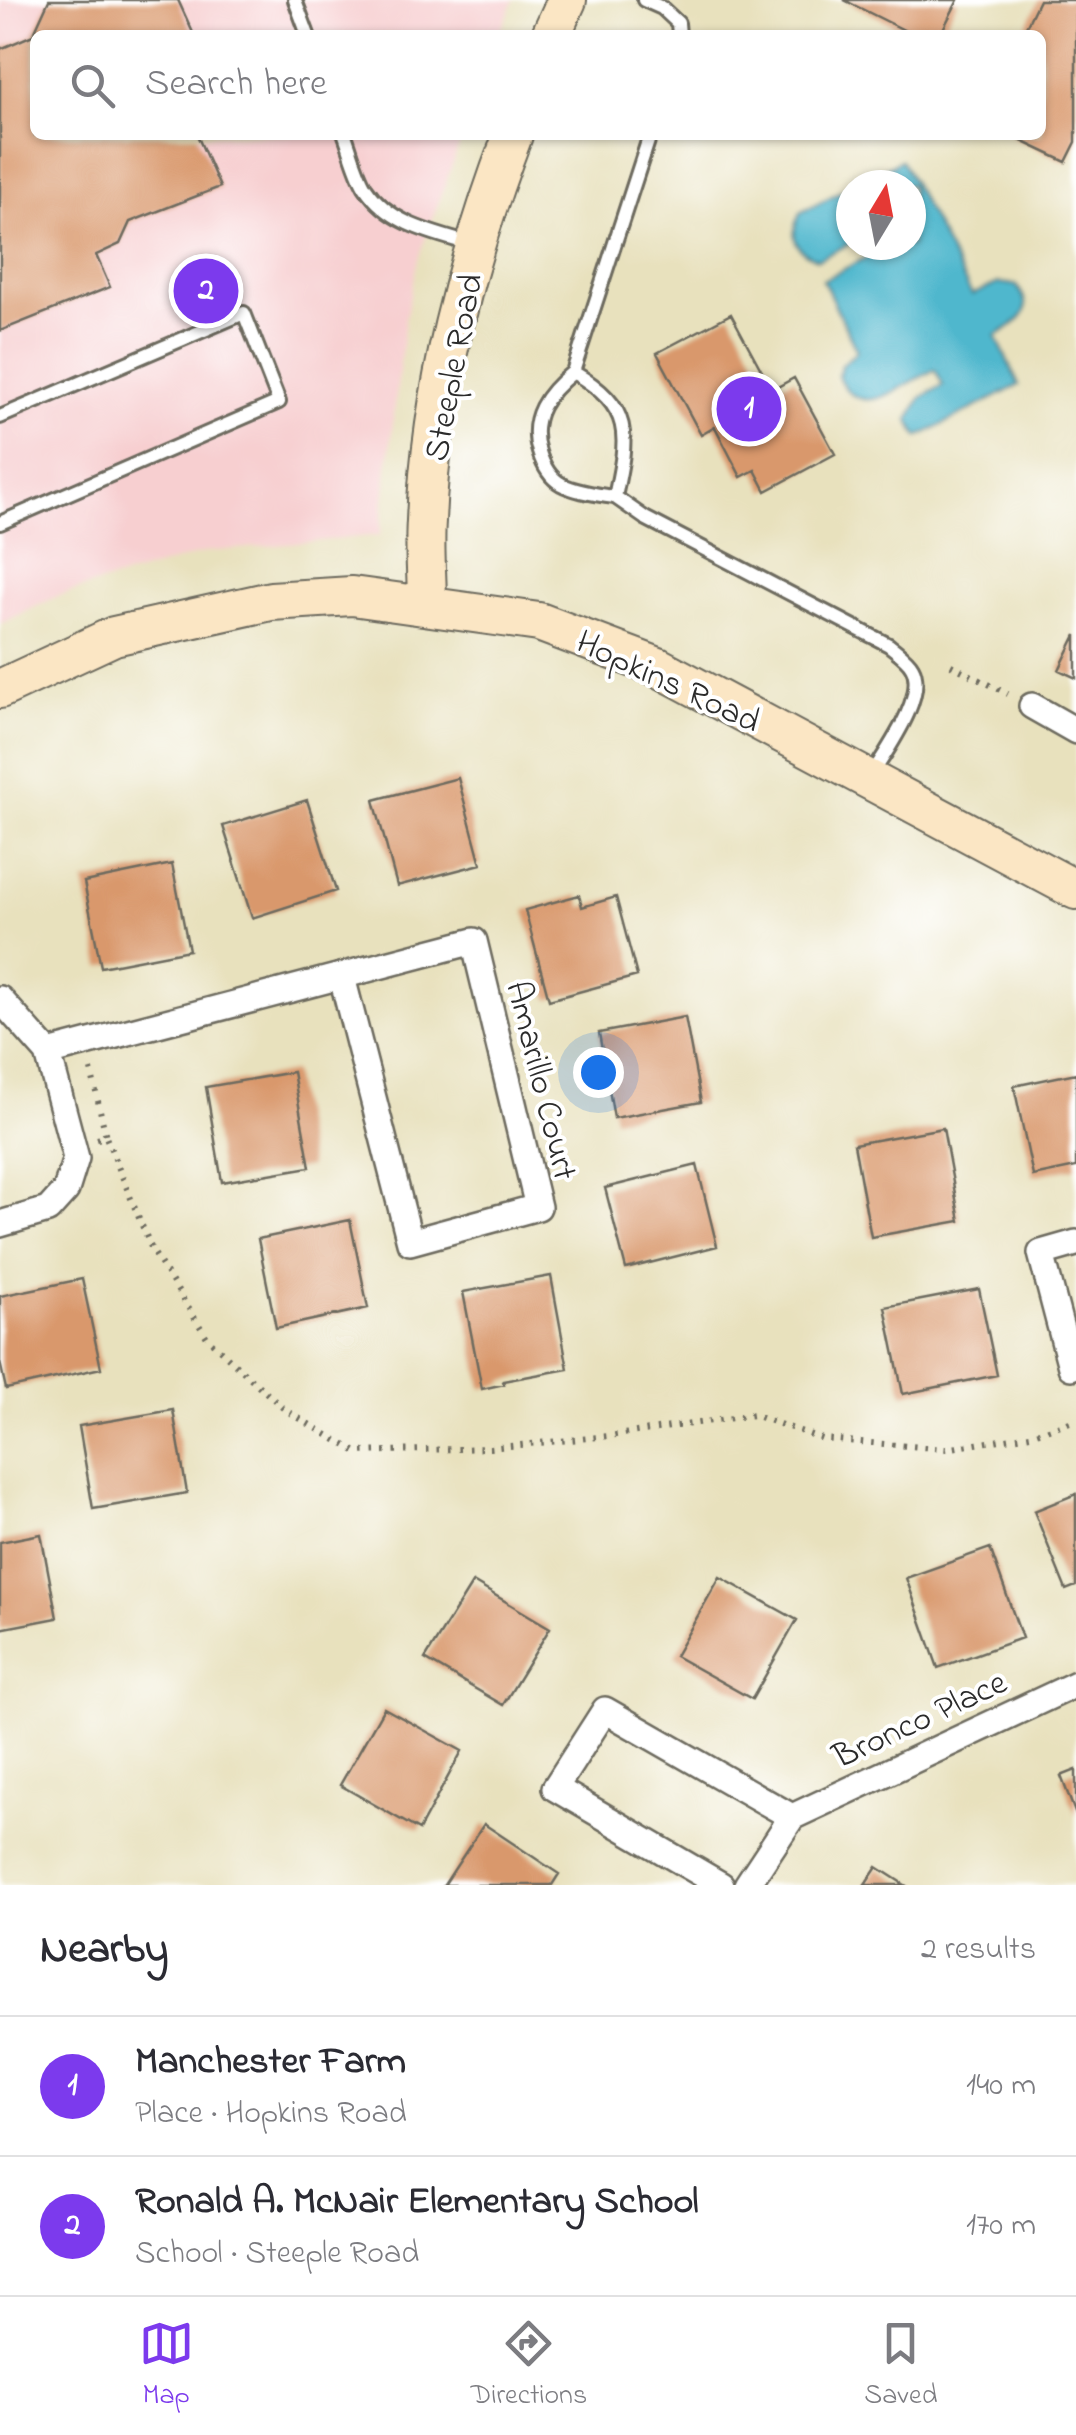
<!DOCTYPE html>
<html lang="en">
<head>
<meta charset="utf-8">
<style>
	body { margin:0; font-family:"Indie Flower",sans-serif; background:#f7f7f7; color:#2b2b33 }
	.compass { position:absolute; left:836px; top:170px; width:90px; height:90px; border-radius:50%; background:#fff; box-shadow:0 2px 8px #0004; rotate:10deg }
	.you { position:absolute; left:598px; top:1072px; width:35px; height:35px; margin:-25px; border:8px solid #fff; border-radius:50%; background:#1a73e8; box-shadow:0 0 0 15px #1a73e833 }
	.badge { display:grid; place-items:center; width:65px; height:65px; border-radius:50%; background:#7c3aed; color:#fff; font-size:32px; font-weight:700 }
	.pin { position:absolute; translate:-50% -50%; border:5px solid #fff; box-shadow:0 2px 10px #0006 }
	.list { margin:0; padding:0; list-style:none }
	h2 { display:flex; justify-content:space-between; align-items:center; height:130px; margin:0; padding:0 40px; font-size:42px }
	h2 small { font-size:32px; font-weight:400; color:#7c7c81 }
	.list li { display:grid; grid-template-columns:65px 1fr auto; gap:30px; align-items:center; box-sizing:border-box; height:140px; padding:0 40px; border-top:2px solid #e1e1e2 }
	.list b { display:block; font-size:38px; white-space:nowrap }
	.list p { margin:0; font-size:32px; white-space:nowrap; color:#7c7c81 }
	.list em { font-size:32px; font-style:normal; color:#7c7c81 }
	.icon { flex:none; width:55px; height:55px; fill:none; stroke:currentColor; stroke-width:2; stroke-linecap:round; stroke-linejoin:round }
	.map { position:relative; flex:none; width:1076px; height:1885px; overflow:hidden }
	.search { position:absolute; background:#fff; box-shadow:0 2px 8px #0004; left:30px; right:30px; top:30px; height:110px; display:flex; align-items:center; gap:25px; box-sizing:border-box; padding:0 35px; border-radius:15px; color:#7c7c81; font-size:38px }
	.sheet { height:410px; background:#fff }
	nav { display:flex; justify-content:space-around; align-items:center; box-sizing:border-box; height:140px; border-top:2px solid #e1e1e2; background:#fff; font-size:28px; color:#7c7c81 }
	nav a { display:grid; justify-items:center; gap:5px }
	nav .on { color:#7c3aed }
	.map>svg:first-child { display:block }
	.built { fill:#f7cfd0 }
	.water { fill:#4fb7cd; stroke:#3d717c; stroke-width:2.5 }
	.building { fill:#d9986c }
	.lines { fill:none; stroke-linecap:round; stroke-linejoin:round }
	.lane-casing { stroke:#6d6b5e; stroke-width:18 }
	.street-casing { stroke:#6d6b5e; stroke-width:30 }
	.secondary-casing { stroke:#6d6b5e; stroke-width:42 }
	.path { stroke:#6d6b5e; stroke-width:6; stroke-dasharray:2.5 8; stroke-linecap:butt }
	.lane { stroke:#fff; stroke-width:12 }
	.street { stroke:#fff; stroke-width:25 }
	.secondary { stroke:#fbe6c4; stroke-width:38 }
	.labels { text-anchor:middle; stroke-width:8; stroke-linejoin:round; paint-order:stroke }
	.street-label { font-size:35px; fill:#2b2b2b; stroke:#fff }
</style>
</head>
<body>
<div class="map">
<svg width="1076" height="1885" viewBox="0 0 1076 1885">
	<rect width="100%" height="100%" fill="#fff"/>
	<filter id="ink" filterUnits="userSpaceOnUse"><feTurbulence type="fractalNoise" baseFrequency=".01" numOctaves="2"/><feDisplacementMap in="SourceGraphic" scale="20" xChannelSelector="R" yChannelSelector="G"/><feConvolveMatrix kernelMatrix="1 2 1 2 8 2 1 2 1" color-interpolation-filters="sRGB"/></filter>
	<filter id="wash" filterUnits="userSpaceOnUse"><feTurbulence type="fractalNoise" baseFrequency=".0048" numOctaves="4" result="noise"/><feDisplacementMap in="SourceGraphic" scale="40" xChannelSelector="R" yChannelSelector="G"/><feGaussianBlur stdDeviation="2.25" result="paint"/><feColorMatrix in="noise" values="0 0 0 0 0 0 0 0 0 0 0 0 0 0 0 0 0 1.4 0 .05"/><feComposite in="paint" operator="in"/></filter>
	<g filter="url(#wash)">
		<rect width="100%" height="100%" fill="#e8e1bd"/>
		<!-- built -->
		<path class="built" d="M0,0H514L499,35H35V135H463L417,262L405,320L380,535L207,552L60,595L0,624Z"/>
		<!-- water -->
		<path class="water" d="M901,160L972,295L999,283L1016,285C1038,313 1019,321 996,336L1019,385L918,437L909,420L921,398L943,385L935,370C900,384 861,425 838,376L842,365L857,351L823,280L875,253L872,245H911V185H854Z
			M851,186V243L818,259C794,251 789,235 800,213Z"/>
		<g id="blocks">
			<!-- building -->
			<path class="building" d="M49,0H178L194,35H35V135H197L220,187L130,222L120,244L96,255L110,287L0,331V49L33,35Z
				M844,0H958L940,35H914Z
				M1039,0H1076V142L1066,162L1009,135H1041V35H1022Z
				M731,314L772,390L794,378L835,454L766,491L755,470L741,477L715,427L701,435L657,353Z
				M1076,635V678L1059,670Z
				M458,778L481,864L397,886L374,800Z
				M307,800L336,891L252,918L223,826Z
				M172,864L189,950L101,967L84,882Z
				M579,895L582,907L616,897L637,976L549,1000L525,910Z
				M685,1017L701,1102L614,1118L599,1033Z
				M293,1072L310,1167L222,1182L206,1087Z
				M1076,1073V1167L1033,1176L1014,1086Z
				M943,1128L960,1221L871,1237L854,1144Z
				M697,1165L717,1246L626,1269L605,1188Z
				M350,1220L368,1308L276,1328L258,1239Z
				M551,1276L568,1369L503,1381L504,1384L482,1389L463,1292Z
				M82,1279L101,1368L6,1389L0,1362V1296Z
				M979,1289L997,1375L903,1394L885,1307Z
				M173,1410L187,1493L93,1509L79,1426Z
				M1076,1494V1586L1066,1590L1034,1511Z
				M41,1534L57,1618L0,1629V1542Z
				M990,1548L1022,1638L938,1668L906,1578Z
				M720,1577L797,1620L752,1699L675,1656Z
				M473,1582L550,1628L503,1705L425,1659Z
				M384,1708L462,1751L419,1830L340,1785Z
				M1076,1770V1815L1061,1776Z
				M484,1824L559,1874L552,1885H444Z
				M877,1867L905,1885H865Z"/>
		</g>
	</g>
	<g filter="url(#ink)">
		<use href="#blocks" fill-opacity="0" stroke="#6d6b5e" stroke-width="2.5"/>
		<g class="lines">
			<!-- lane casing -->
			<g class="lane-casing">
				<path id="lane" d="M295,0L308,35
					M644,0L662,8L678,23L679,35
					M345,135C351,151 356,172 365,187C390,225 433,233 474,245
					M650,135L573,372C634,408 628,435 615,497L645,518L889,645C896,651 908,659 912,667C928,695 886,751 871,776
					M573,372C547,393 528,417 539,452C543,465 549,477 561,484C576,492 598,495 615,497
					M0,417L244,313L279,402L0,523"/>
			</g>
			<!-- street casing -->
			<g class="street-casing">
				<path id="street" d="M1032,706L1076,731
					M0,999L48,1053L76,1158L66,1190L48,1210L0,1224
					M48,1053L474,941L538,1207L410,1242L342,977
					M1076,1243L1041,1253L1071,1367L1076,1365
					M721,1885L555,1788L605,1710L792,1817
					M747,1885L792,1817L1076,1684"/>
			</g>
			<!-- secondary casing -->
			<g class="secondary-casing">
				<path id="secondary" d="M551,35L567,0
					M427,605C427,577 424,548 426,521C431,392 467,255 513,135
					M0,689L114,636L271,601L352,596L539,622L658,667L1076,890"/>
			</g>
			<!-- path -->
			<path class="path" d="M951,665L1008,694
				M91,1070L106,1137
				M97,1139L106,1137L152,1250L208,1339L285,1410L357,1452L490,1448L609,1436L753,1415L823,1439L946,1449L1030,1435L1076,1420"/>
			<!-- lane -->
			<use href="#lane" class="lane"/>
			<!-- street -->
			<use href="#street" class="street"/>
			<!-- secondary -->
			<use href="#secondary" class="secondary"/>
		</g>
	</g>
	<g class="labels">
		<!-- street labels -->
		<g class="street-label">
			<text transform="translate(452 367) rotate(-79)" y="12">Steeple Road</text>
			<text transform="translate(669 680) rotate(25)" y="12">Hopkins Road</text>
			<text transform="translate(543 1080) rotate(76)" y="12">Amarillo Court</text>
			<text transform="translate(919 1718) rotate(-25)" y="12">Bronco Place</text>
		</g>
	</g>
</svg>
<svg class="compass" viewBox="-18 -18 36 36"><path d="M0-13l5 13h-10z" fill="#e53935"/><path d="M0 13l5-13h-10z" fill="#7c7c81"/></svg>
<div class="you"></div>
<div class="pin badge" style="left:749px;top:409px">1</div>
<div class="pin badge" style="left:206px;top:291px">2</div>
<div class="search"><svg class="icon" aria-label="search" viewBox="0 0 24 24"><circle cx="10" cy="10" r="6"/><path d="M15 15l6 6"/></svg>Search here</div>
</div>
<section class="sheet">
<h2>Nearby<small>2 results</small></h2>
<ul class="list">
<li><span class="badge">1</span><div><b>Manchester Farm</b><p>Place · Hopkins Road</p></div><em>140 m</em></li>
<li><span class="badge">2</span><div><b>Ronald A. McNair Elementary School</b><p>School · Steeple Road</p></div><em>170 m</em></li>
</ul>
</section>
<nav>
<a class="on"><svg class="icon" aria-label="map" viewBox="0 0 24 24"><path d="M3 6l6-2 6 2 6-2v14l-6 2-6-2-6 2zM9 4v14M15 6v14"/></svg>Map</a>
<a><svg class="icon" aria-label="directions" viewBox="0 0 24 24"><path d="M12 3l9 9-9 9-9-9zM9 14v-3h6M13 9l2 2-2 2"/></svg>Directions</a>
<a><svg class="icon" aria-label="saved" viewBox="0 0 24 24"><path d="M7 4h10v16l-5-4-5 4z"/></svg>Saved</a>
</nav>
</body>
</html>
